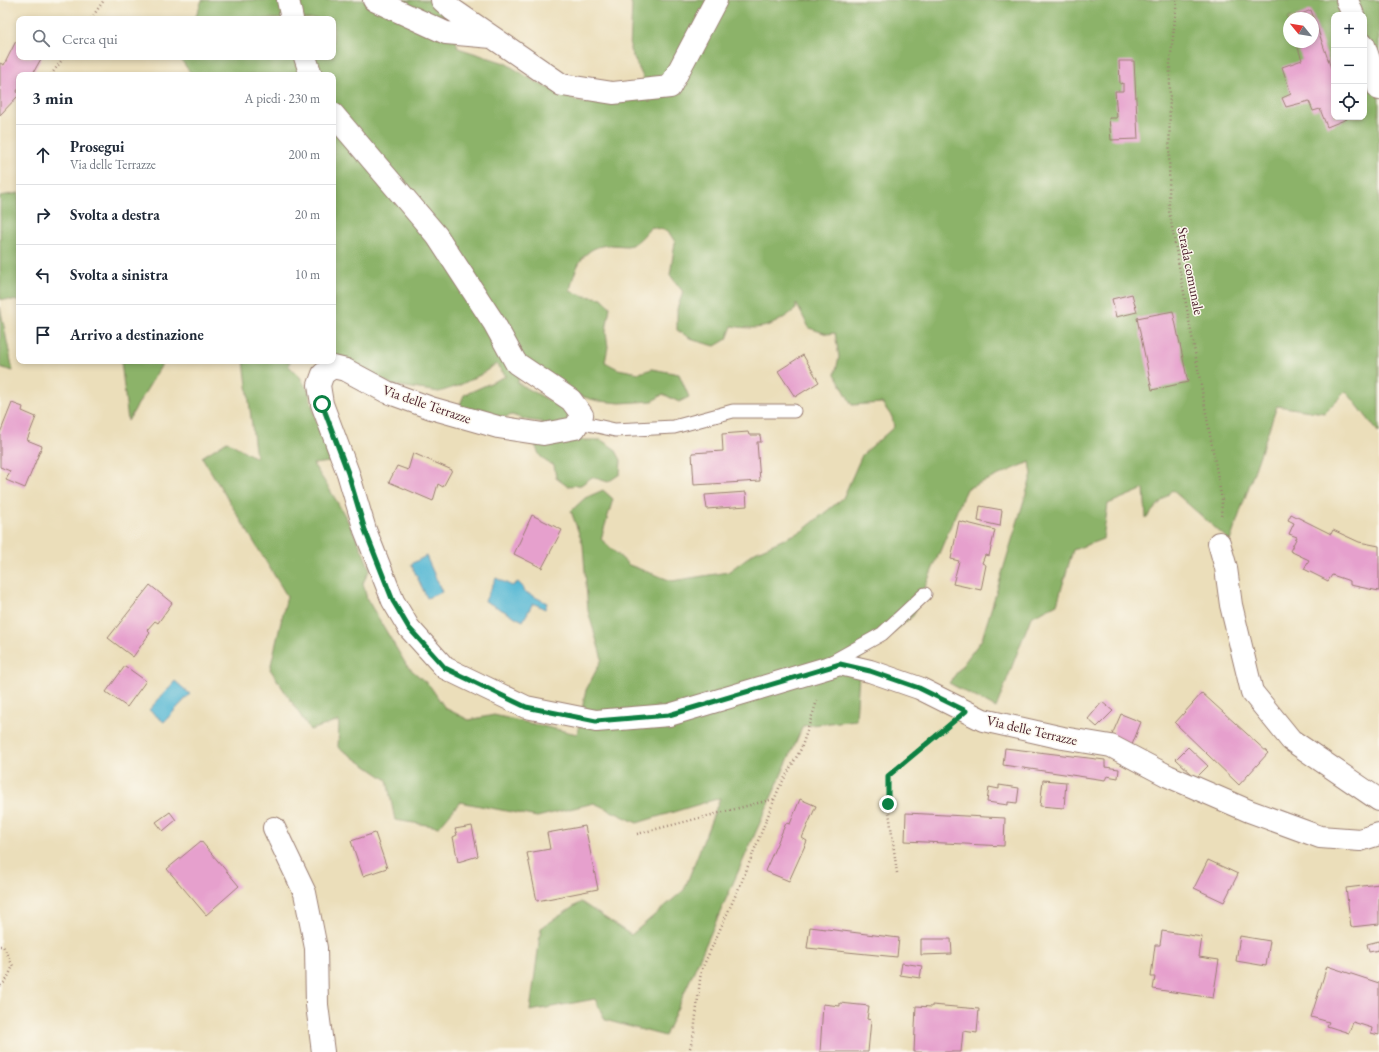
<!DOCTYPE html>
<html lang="it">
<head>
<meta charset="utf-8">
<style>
	body { margin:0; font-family:"EB Garamond",serif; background:#f6f6f7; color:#1f2937 }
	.controls { position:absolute; right:12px; top:12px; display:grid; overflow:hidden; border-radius:8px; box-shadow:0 2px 6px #0003 }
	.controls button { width:36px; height:36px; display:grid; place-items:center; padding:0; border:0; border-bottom:1px solid #e0e1e3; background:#fff; color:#1f2937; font:20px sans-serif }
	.compass { position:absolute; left:1283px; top:12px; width:36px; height:36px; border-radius:50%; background:#fff; box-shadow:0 2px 6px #0003; rotate:300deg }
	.stop { position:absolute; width:12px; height:12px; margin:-9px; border:3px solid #0b8043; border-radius:50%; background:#fff }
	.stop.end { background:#0b8043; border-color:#fff; box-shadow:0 1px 4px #0008 }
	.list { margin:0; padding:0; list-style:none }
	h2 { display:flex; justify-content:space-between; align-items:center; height:52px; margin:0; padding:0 16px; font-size:17px }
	h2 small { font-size:13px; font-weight:400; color:#747a83 }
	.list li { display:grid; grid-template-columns:26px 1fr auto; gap:12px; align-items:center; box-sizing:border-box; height:60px; padding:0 16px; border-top:1px solid #e0e1e3 }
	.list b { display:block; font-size:15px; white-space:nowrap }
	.list p { margin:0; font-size:13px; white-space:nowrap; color:#747a83 }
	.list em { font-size:13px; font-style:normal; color:#747a83 }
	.icon { flex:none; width:22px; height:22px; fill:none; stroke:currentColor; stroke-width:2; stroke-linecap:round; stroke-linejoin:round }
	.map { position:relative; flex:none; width:1379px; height:1052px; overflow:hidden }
	.search { position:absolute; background:#fff; box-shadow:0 2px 6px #0003; left:16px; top:16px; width:320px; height:44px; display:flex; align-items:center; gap:10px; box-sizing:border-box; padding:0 14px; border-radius:8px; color:#747a83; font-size:15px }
	.panel { position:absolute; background:#fff; box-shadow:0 2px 6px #0003; left:16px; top:72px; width:320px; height:292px; border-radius:8px }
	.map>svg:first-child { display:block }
	.forest { fill:#8cb369; stroke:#6b694a; fill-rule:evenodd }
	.water { fill:#55b8d4; stroke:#506c80 }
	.building { fill:#e6a0cd }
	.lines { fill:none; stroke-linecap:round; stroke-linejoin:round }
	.service-casing { stroke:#9a7e72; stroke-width:15 }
	.minor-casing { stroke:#9a7e72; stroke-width:24 }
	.path { stroke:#9a7e72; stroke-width:2.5; stroke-dasharray:1 3; stroke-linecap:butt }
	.service { stroke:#fff; stroke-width:13 }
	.minor { stroke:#fff; stroke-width:22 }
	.route { stroke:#0b8043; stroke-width:5 }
	.labels { text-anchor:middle; stroke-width:3; stroke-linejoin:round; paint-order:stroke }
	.street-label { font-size:14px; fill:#4a1f2b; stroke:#fbf7ec }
</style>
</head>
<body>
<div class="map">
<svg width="1379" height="1052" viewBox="0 0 1379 1052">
	<rect width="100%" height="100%" fill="#fbf7ec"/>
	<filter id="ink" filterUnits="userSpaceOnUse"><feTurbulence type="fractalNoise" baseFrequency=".025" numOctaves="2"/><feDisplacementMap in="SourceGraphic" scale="8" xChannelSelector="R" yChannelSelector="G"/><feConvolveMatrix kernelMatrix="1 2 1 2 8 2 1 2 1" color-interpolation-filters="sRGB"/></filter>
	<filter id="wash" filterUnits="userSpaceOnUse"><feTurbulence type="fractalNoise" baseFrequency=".012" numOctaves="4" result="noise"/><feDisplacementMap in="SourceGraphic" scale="16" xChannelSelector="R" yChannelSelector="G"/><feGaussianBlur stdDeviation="0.9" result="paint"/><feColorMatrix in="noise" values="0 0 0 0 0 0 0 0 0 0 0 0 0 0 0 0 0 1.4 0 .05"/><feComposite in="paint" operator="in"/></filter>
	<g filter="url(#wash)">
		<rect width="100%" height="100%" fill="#ebdeba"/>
		<!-- forest -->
		<path class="forest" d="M202,0H429L451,20L458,48L505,63L541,85L583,103L628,100L644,79L630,50L632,5L630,0H1379V433L1346,391L1324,413L1277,406L1230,541L1172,490L1146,518L1144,489L1108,504L1103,539L1073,550L1057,604L1031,617L996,708L949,683L982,639L1032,474L1030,462L966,489L913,616L860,658L856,720L803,726L665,1036L605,1020L595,999L530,1011L541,928L581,902L631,935L684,890L720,798L637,823L594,803L537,817L460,802L439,827L395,820L387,780L338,747L339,721L310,730L270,669L287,596L202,457L227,441L256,458L244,361H291L288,365L300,377L309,392L317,424L323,436L330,462L313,464C336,498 355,531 370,569L363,583L367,599L407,666L430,686L445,708L469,720L494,715L577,734L586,690L602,659L588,611L583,545L571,511L585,498L603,490L613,499L601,539L629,565L672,581L728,572L755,552L802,531L843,498L862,455L894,427L892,417L882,403L852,405L835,374L839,357L835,333L827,334L809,328L796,303V309C772,327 762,331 732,326L727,339L715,346L693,340L677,330V309L683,292L670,275L675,242L668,231L651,227C645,234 637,245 627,246C622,246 616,245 611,245C583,245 575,267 570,291L585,296L602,298L610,307L606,331L608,347L605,362L618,369L639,373L652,369L679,374L689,397L679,402L663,394L653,401L620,403L598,401L570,393L519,359L518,383L554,403L568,414L578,440H601L615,449L621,460L620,474L608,482L592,477L581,485L567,486L556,478L554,465C540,461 537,452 534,439L542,422L527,420L512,415L492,421L459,407L464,395L506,376L496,364L480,375L458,386L439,392L393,385L361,369L343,357L333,355V75H192L182,61L184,57H333V19H195ZM1334,15H1364V117H1334ZM1289,18H1313V42H1289Z
			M19,193V301L0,299V196Z
			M0,307L13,371L0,367Z
			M121,361H164L128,421Z"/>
		<!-- water -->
		<path class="water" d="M426,556L442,592L427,598L411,564Z
			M496,578L512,586L518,582L523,587V591L547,603L545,609L533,603L523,621L485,601Z
			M175,681L190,694L164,722L149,710Z"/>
		<g id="blocks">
			<!-- building -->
			<path class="building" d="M1311,10L1331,68L1334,67V117H1346L1347,119L1327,127L1320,109L1313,111L1309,101L1286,107L1282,98L1291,94L1282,67L1302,60L1296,42H1313V18H1292Z
				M16,41L19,42V57H42L32,75H19V88L17,91L19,95L0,115V63L4,65Z
				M1119,61H1134L1138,139L1111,140L1109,118H1117L1115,91H1123V83L1120,84Z
				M1132,294L1137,312L1116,317L1112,299Z
				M1173,311L1188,382L1152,390L1137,318Z
				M803,355L819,382L795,397L778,371Z
				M12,403L23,407L22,411L36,417L27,440L42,446L25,488L6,480L10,471L0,467V433Z
				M748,432L749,435H760L761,442H757L760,481L694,485L692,453L723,451L722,434Z
				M413,453L452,470L443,487L438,484L433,501L389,482L397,466L408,470Z
				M746,492L747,506L707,509L705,495Z
				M980,506L1002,510L1000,526L978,521Z
				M1291,514L1331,534L1333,530L1359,542L1379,546V591L1350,585V581L1332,575L1328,581L1304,569L1309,560L1290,551L1297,537L1289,534L1294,523L1288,520Z
				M532,515L562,530L542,568L514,554Z
				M959,521L995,530L989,556L985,555L982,563L986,565L981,590L953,584L959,561L951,559Z
				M150,585L172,603L158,623L155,621L147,630L150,633L133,657L108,638Z
				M125,666L146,681L127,707L106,692Z
				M1202,693L1268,753L1239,785L1175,723Z
				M1102,702L1113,711L1097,727L1088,719Z
				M1121,714L1141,722L1132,745L1111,737Z
				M1188,747L1208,766L1196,778L1176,759Z
				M1005,748L1105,760V767L1119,769L1118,778L1107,776L1105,780L1003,765Z
				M1043,780L1066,782L1064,808L1040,806Z
				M999,785L1019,788L1017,803L1008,802V805L987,802L989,787L999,789Z
				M800,799L816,806L802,838L807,841L789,881L765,871L786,823L790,824Z
				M170,812L176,820L163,831L156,822Z
				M906,813L1005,818L1004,846L905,841Z
				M472,826L478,856L458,862L453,837L457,835L455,829Z
				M585,826L598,889L537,901L527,853L550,849L547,833Z
				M375,833L387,868L363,876L351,841Z
				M201,841L239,886L206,915L167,869Z
				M1208,860L1238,874L1224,902L1194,888Z
				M1379,884V924L1351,927L1346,888Z
				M810,927L899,938L897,957L807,948Z
				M1162,931L1202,937L1199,957L1219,960L1213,998L1153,989L1155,977H1151L1155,945H1160Z
				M1240,936L1270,941L1266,966L1236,961Z
				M921,939H951L952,954L921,955Z
				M1379,941V950L1369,952L1367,944Z
				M902,963L922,966L920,978L900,975Z
				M1327,966L1379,983V1035L1371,1033L1372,1028L1353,1022L1349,1033L1327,1026L1329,1022L1311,1017Z
				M840,1003L869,1006L867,1019L871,1020L868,1052H820L823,1004L840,1006Z
				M932,1005L979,1009L977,1033L963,1031L961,1052H914L916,1006L932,1007Z"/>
		</g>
	</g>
	<g filter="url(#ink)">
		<use href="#blocks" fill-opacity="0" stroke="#9a7e72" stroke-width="1"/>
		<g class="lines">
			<!-- service casing -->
			<g class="service-casing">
				<path id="service" d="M579,422L615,430L674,427L733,411H794
					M830,663L882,634L925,594"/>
			</g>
			<!-- minor casing -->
			<g class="minor-casing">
				<path id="minor" d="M288,0L292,19
					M374,0L446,33L492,37
					M442,0L453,10L562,85L613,93L670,87L716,0
					M1347,0L1353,15
					M1364,45L1379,89
					M305,57L311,75
					M333,114L437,236L494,323L516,363L571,400L582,415L575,428L543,434L498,427L431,408L387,392L346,370L333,367L323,374L319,385L322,404L348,473L365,530L393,601L409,628L445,668L526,707L596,721L669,715L840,664L870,671L919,688L983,720L1063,738L1111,746L1168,776L1249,811L1320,837L1360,840L1379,834
					M1219,543L1226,568L1231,605L1252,692L1291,740L1379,800
					M274,828L305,893L316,948L317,1005L323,1052"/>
			</g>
			<!-- path -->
			<path class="path" d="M1177,0L1170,63L1169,211L1222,500L1221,518
				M91,19L104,0
				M51,75L64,57
				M637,834L774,799
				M897,873L888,804V776L944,728
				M0,946H3L13,966L6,981L0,986
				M689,1052L694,1033L701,971L742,881L779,788L801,749L818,698"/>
			<!-- service -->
			<use href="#service" class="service"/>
			<!-- minor -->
			<use href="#minor" class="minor"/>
		</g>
	</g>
	<g class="lines" filter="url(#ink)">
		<!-- route -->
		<path class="route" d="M322,404L348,473L365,530L393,601L409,628L445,668L526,707L596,721L669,715L840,664L870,671L919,688L966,711L888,776V804"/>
	</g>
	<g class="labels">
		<!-- street labels -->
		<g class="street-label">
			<text transform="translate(1191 271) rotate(79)" y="5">Strada comunale</text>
			<text transform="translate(427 404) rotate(19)" y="5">Via delle Terrazze</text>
			<text transform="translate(1032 730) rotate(13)" y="5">Via delle Terrazze</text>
		</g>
	</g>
</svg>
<div class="controls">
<button>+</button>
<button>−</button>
<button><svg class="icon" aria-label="locate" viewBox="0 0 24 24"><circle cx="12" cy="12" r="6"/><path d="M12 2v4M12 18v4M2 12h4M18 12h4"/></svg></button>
</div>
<svg class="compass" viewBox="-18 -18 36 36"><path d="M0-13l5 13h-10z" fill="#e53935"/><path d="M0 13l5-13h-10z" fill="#747a83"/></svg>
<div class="stop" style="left:322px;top:404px"></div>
<div class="stop end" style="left:888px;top:804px"></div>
<div class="search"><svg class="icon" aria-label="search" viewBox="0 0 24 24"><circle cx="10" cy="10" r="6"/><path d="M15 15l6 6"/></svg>Cerca qui</div>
<section class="panel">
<h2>3 min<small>A piedi · 230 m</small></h2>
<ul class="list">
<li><svg class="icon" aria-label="ahead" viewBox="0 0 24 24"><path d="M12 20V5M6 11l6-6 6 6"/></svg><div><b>Prosegui</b><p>Via delle Terrazze</p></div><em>200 m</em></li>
<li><svg class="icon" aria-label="right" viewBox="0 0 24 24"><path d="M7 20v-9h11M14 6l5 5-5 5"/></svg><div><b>Svolta a destra</b></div><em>20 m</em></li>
<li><svg class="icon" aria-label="left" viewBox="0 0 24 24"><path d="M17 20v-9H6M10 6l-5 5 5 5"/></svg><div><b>Svolta a sinistra</b></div><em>10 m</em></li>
<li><svg class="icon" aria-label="arrive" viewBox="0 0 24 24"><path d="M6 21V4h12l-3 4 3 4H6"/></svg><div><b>Arrivo a destinazione</b></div></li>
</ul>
</section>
</div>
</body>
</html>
